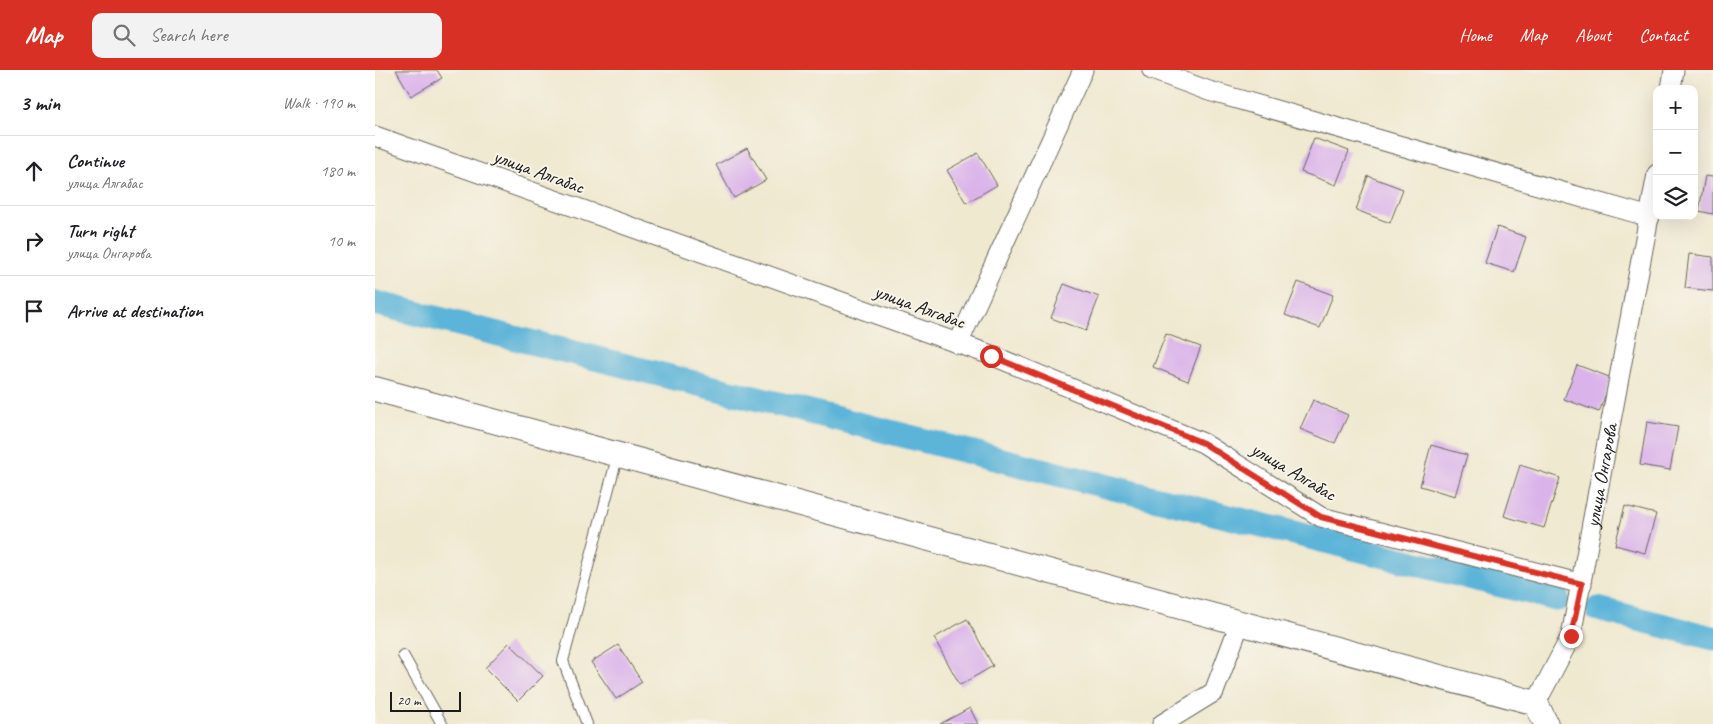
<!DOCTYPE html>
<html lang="en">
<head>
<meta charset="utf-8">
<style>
	body { margin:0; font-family:Caveat,sans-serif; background:#f2f2f2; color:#202124 }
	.controls { position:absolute; right:15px; top:15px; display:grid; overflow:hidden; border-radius:10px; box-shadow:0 5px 20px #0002 }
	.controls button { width:45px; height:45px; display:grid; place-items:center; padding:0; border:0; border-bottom:1px solid #e0e0e0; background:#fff; color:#202124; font:25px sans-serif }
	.scale { position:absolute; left:15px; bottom:12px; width:71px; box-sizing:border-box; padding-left:5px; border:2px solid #1c1c1c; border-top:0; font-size:14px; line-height:18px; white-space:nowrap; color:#1c1c1c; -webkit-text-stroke:4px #f7f3e8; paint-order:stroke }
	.stop { position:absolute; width:15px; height:15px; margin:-11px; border:4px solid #d93025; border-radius:50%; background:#fff }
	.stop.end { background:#d93025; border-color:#fff; box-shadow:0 1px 5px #0008 }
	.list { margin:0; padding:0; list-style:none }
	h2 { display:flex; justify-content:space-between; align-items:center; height:65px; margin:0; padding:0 20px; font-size:21px }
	h2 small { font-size:16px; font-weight:400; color:#757577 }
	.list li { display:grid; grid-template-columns:32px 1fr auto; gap:15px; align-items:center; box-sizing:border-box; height:70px; padding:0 20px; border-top:1px solid #e0e0e0 }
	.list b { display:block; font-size:19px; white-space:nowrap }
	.list p { margin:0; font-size:16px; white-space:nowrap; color:#757577 }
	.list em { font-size:16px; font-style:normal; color:#757577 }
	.icon { flex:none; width:28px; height:28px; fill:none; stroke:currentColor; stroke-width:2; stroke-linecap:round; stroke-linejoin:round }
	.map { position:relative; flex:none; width:1338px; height:654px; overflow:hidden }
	header { display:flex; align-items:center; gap:30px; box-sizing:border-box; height:70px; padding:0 25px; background:#d93025; color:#fff }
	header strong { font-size:24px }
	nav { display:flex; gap:28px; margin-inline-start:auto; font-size:18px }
	.search { width:350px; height:45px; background:#f2f2f2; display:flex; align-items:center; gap:12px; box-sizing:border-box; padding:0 18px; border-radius:10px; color:#757577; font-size:19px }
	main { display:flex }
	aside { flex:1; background:#fff }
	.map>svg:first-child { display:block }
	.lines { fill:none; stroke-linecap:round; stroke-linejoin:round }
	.canal { stroke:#5bb4d8; stroke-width:25 }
	.building { fill:#dab3ea }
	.service-casing { stroke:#66645b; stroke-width:12 }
	.minor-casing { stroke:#66645b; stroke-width:21 }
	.tertiary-casing { stroke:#66645b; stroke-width:26 }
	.service { stroke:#fff; stroke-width:10 }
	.minor { stroke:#fff; stroke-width:19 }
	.tertiary { stroke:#fff; stroke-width:24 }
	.route { stroke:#d93025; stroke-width:6 }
	.labels { text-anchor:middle; stroke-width:4; stroke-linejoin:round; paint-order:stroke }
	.street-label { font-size:20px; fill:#1c1c1c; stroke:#f7f3e8 }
</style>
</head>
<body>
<header>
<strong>Map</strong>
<div class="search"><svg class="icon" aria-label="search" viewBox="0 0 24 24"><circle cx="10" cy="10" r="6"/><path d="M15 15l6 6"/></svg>Search here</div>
<nav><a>Home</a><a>Map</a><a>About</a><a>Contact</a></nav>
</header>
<main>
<aside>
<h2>3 min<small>Walk · 190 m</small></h2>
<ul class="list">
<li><svg class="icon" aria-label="ahead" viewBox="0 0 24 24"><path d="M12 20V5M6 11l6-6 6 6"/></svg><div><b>Continue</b><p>улица Алгабас</p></div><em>180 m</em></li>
<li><svg class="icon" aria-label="right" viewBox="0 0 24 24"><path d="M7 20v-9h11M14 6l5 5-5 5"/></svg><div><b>Turn right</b><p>улица Онгарова</p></div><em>10 m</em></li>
<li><svg class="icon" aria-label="arrive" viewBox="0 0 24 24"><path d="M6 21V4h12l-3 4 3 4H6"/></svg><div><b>Arrive at destination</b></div></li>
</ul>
</aside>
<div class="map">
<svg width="1338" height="654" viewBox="0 0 1338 654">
	<rect width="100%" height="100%" fill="#f7f3e8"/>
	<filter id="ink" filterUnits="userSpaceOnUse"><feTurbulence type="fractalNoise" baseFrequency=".02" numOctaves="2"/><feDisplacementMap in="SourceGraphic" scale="10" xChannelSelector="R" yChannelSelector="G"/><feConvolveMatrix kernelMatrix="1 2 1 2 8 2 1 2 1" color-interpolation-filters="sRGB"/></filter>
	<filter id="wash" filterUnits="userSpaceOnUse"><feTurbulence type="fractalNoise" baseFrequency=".0096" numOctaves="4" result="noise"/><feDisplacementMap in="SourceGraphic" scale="20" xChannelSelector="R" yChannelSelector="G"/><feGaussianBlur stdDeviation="1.12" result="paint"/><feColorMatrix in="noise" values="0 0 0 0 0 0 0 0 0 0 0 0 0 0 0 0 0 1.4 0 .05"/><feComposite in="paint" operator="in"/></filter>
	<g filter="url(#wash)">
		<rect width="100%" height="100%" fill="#efe9d0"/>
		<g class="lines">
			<!-- canal -->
			<path class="canal" d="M0,233L1182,529
				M1223,539L1338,568"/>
		</g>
		<g id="blocks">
			<!-- building -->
			<path class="building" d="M21,0H62L67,8L36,26Z
				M939,68L974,81L961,115L926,102Z
				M372,78L391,110L359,128L341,95Z
				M603,83L622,115L591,133L572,100Z
				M993,106L1028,119L1015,153L981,140Z
				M1330,106L1338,107V144L1324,141Z
				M1122,157L1151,167L1139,202L1110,193Z
				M1314,184L1338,187V221L1310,218Z
				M923,212L958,225L945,258L910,245Z
				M689,214L724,227L711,261L676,248Z
				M791,264L826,277L813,311L778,297Z
				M1202,295L1237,308L1224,342L1189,329Z
				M938,330L973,345L960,373L925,359Z
				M1272,352L1303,357L1295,400L1265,395Z
				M1056,375L1092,385L1080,426L1045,416Z
				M1145,395L1185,408L1169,458L1129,446Z
				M1250,436L1281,444L1270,483L1240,475Z
				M592,549L618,596L585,615L559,568Z
				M134,573L168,606L143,631L110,598Z
				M243,575L267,612L241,629L216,592Z
				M595,638L603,654H565Z"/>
		</g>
	</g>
	<g filter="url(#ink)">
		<use href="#blocks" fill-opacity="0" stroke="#66645b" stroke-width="1"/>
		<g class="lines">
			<!-- service casing -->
			<g class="service-casing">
				<path id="service" d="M28,585L67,654
					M212,654L188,591L243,384"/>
			</g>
			<!-- minor casing -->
			<g class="minor-casing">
				<g id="minor">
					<path d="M777,0L834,21L1275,147"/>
					<path d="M1296,19L1299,0"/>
					<path d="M0,66L616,285L828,373L946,447L1207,514"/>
					<path d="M583,274L708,0"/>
					<path id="s1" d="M1161,633L1196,566L1282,104"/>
					<path d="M787,654L839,622L865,553"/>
				</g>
			</g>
			<!-- tertiary casing -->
			<g class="tertiary-casing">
				<path id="tertiary" d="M0,319L1161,633L1171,654"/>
			</g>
			<!-- service -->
			<use href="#service" class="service"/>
			<!-- minor -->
			<use href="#minor" class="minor"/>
			<!-- tertiary -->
			<use href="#tertiary" class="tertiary"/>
		</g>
	</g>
	<g class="lines" filter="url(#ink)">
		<!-- route -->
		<path class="route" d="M616,286L828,373L946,447L1207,514L1196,566"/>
	</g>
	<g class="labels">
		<!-- street labels -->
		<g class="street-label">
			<text transform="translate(164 101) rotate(20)" y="7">улица Алгабас</text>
			<text transform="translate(545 236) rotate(20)" y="7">улица Алгабас</text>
			<text transform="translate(919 401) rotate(31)" y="7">улица Алгабас</text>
			<text dy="7" stroke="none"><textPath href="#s1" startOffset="239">улица Онгарова</textPath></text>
		</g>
	</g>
</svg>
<div class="controls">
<button>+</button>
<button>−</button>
<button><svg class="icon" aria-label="layers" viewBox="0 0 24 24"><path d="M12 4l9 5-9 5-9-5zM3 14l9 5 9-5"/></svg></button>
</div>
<div class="scale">20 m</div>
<div class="stop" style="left:616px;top:286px"></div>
<div class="stop end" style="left:1196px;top:566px"></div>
</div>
</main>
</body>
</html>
